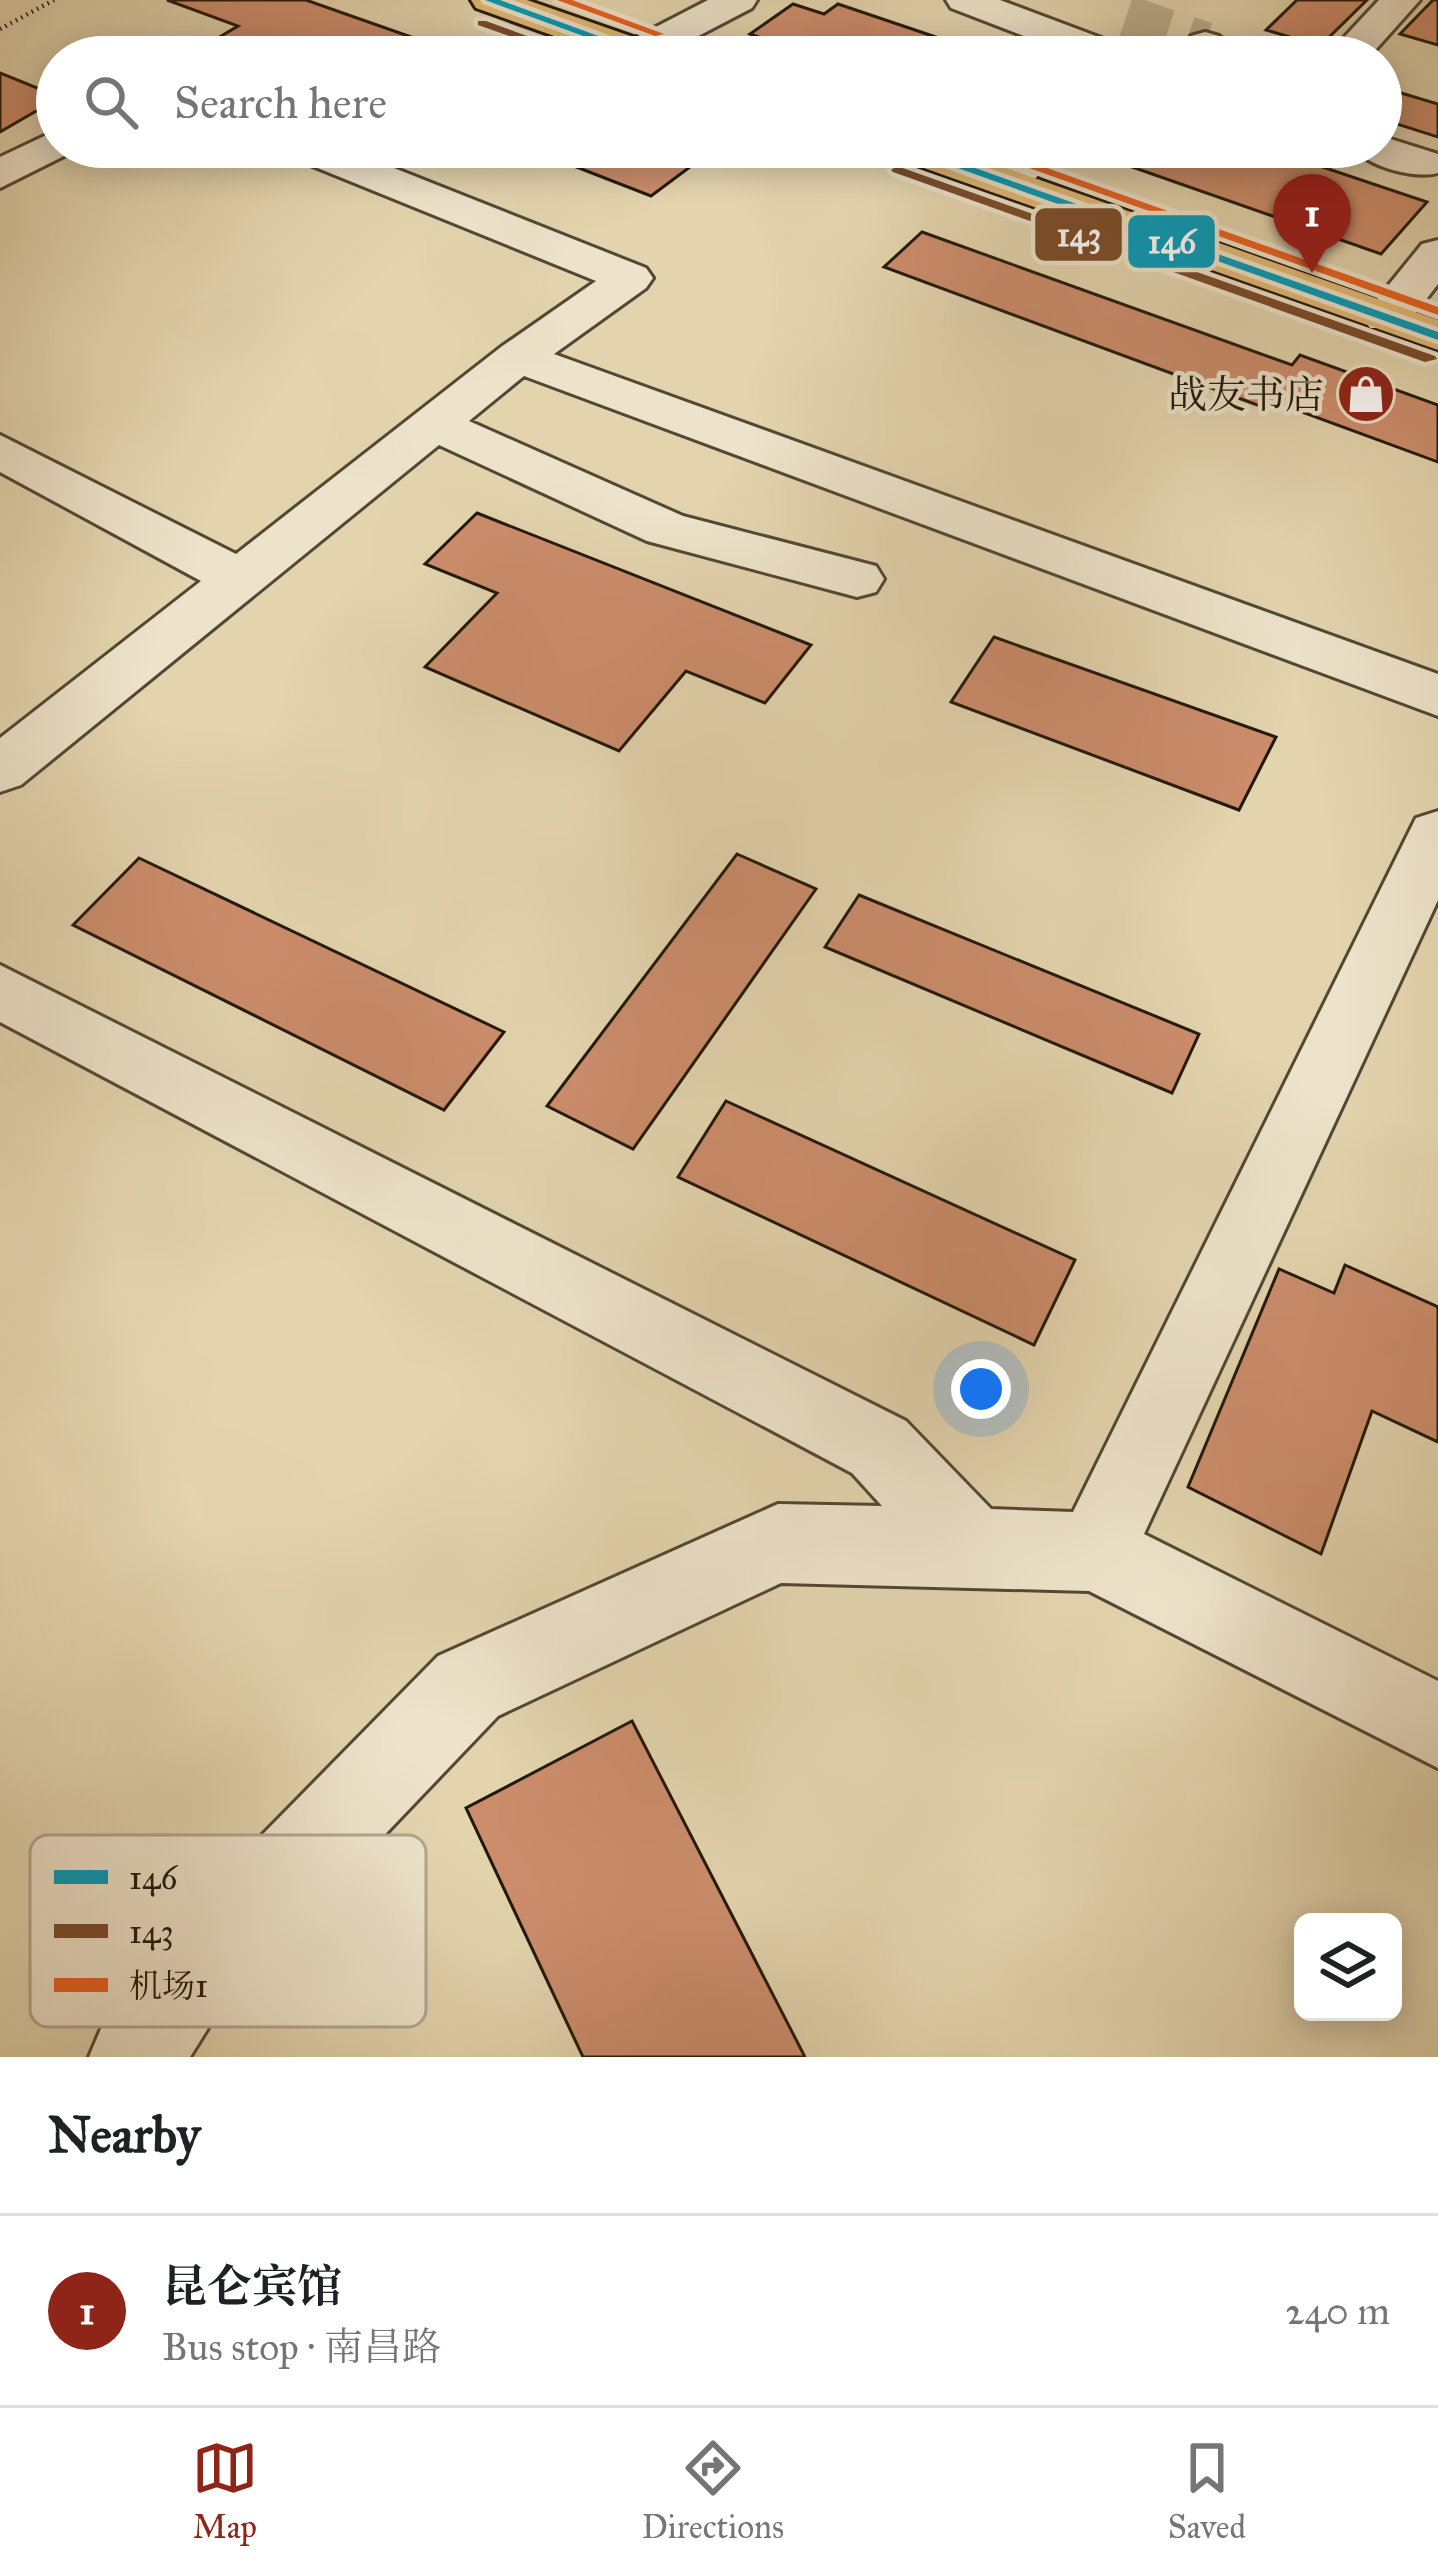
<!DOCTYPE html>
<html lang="en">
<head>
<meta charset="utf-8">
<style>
	body { margin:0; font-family:"IM FELL Great Primer","Noto Serif SC",serif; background:#f6f6f6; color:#202124 }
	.controls { position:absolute; right:36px; bottom:36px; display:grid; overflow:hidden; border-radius:18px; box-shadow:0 6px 30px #0003 }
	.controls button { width:108px; height:108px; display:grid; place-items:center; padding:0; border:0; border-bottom:3px solid #e0e0e0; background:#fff; color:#202124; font:60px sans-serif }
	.you { position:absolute; left:981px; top:1389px; width:42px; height:42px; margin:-30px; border:9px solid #fff; border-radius:50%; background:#1a73e8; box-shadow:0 0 0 18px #1a73e833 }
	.badge { display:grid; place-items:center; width:78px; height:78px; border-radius:50%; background:#8f2418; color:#fff; font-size:39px; font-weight:700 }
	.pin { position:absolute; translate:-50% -99px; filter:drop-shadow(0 3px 6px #0008) }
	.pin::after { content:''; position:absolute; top:63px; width:42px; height:36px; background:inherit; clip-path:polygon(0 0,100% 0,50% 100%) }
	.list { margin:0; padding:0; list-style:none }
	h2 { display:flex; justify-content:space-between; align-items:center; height:156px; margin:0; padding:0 48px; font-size:51px }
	h2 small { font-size:39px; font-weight:400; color:#757577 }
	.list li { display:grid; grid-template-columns:78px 1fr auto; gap:36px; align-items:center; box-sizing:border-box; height:192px; padding:0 48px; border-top:3px solid #e0e0e0 }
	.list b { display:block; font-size:45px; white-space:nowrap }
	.list p { margin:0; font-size:39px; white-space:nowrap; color:#757577 }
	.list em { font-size:39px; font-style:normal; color:#757577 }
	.icon { flex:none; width:66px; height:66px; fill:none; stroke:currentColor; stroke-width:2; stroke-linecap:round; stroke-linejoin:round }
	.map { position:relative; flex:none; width:1438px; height:2057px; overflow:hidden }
	.search { position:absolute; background:#fff; box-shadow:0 6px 30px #0003; left:36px; right:36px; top:36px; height:132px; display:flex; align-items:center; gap:30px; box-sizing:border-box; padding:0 42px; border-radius:66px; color:#757577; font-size:45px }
	.sheet { height:348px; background:#fff }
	nav { display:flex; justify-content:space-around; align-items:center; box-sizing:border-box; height:168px; border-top:3px solid #e0e0e0; background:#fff; font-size:33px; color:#757577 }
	nav a { display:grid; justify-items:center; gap:6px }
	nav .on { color:#8f2418 }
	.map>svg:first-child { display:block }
	.building { fill:#cc8d6c; stroke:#22190d; stroke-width:3 }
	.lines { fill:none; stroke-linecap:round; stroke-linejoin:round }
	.minor-tunnel { stroke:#bcaf8e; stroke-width:44; stroke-dasharray:44 21; stroke-linecap:butt }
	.minor-casing { stroke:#524835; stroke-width:6 }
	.major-casing { stroke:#22190d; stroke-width:6 }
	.path { stroke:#22190d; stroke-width:4.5; stroke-dasharray:1.5 4.5; stroke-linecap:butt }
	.minor { fill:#ede3ca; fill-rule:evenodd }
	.major { fill:#e2ba77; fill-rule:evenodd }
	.bus-1-casing { stroke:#ede3ca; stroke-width:9 }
	.bus-2-casing { stroke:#ede3ca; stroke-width:9 }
	.bus-3-casing { stroke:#ede3ca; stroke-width:9 }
	.bus-1 { fill:#039bbb; fill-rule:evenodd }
	.bus-2 { fill:#7a4b2a; fill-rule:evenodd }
	.bus-3 { fill:#e86121; fill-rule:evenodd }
	.labels { text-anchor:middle; stroke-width:9; stroke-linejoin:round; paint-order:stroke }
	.far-poi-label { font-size:39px; fill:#22190d; stroke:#ede3ca; text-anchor:end }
	.key { fill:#ede3ca; stroke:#b0a691; stroke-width:3 }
	.key-label { font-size:33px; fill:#22190d }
	.line-badge { stroke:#ede3ca; stroke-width:4.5 }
	.badge-label { font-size:33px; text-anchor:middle; font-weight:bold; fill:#fff }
</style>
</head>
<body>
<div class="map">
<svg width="1438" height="2057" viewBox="0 0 1438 2057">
	<rect width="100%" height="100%" fill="#e3d4ae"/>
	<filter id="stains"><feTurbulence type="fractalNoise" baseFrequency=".00167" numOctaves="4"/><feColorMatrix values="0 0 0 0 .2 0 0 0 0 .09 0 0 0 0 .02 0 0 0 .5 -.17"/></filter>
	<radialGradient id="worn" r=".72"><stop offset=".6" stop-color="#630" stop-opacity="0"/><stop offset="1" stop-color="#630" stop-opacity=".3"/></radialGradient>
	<!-- building -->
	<path class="building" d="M167,0H306L468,57H244L208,44L238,26Z
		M1297,0H1367L1320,46L1266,30Z
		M1433,0H1438V45L1400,34Z
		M793,4L824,14L838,4L995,57H816L750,34Z
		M0,73L57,96V99L0,132Z
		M1381,87L1438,104V137L1381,119Z
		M525,147H673L702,158L651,196Z
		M1075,147H1263L1427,202L1381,254Z
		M922,232L1292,365L1300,355L1438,405V462L1275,402L1268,409L884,267Z
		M477,513L811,645L765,703L686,671L619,751L425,667L497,593L425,564Z
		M994,637L1276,737L1239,810L951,702Z
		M737,854L816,889L633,1149L547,1106Z
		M139,858L504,1032L444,1110L73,925Z
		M859,895L1199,1034L1172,1093L825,947Z
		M726,1101L1075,1260L1034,1345L678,1177Z
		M1345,1265L1438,1307V1442L1372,1411L1321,1554L1188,1487L1279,1269L1334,1293Z
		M632,1721L805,2057H583L466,1808Z"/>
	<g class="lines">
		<!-- minor-tunnel -->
		<path class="minor-tunnel" d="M1126,17L1205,44"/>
		<!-- minor casing -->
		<g class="minor-casing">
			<path id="minor" d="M708,0H757L752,8L658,57H620L617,52L623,44Z
				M946,0H1000L1128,48L1134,57H1078L951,8Z
				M1379,0H1420L1369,57H1332L1336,46Z
				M1205,32L1219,36L1245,57H1198L1185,44L1191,36Z
				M57,130V147H75L72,152L0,188V157Z
				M1381,136L1438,154V173C1415,179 1367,167 1354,147H1381Z
				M282,147H341L646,268L653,278L646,288L554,354L1438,674V716L524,376L469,421L683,516L876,566L884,579L876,592L857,597L647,541L439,445L21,785L0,792V738L201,581L0,472V435L236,554L501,347L596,281L288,156Z
				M1022,147H1068L1021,192H991L984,183Z
				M1438,240V284L1404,328H1370L1363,318L1370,308L1422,244Z
				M1438,811V900L1144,1534L1438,1681V1768L1089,1591L781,1583L498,1716L223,2004L190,2057H89L103,2024L159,1940L438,1656L778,1504L882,1506L852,1473L0,1022V965L906,1421L991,1509L1073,1512L1408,834L1416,818Z"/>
		</g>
		<!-- major casing -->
		<g class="major-casing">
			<path id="major" d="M471,0H527L665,48L671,57H613L476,8Z
				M884,147H946L1438,320V350L890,156Z"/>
		</g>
		<!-- path -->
		<path class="path" d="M0,29L54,0"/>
		<!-- minor -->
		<use href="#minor" class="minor"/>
		<!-- major -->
		<use href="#major" class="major"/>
		<!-- bus-1 casing -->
		<g class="bus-1-casing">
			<path id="bus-1" d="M485,0H500L656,57H641Z
				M899,147H916L1438,332V340Z"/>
		</g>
		<!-- bus-2 casing -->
		<g class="bus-2-casing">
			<path id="bus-2" d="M478,21H486L584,57H569L478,25Z
				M897,166L1435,356L1437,359L1425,362L893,172L891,170Z"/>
		</g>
		<!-- bus-3 casing -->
		<g class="bus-3-casing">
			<path id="bus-3" d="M557,0H572L664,34L655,36Z
				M971,147H988L1438,307V315Z"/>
		</g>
		<!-- bus-1 -->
		<use href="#bus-1" class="bus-1"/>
		<!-- bus-2 -->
		<use href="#bus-2" class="bus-2"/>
		<!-- bus-3 -->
		<use href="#bus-3" class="bus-3"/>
	</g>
	<!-- icons -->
	<defs>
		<g id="shop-disc" transform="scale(3)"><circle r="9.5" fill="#8f2418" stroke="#ede3ca"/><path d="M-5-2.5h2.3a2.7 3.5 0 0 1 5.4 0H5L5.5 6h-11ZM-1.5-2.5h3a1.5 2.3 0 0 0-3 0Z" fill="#fff"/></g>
	</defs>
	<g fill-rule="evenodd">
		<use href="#shop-disc" x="1366" y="394"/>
	</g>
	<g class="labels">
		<!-- far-poi labels -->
		<g class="far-poi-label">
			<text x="1324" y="408">战友书店</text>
		</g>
	</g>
	<!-- legend -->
	<rect x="30" y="1835" width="396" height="192" rx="18" class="key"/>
	<rect x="54" y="1870" width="54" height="14" fill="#039bbb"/>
	<rect x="54" y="1924" width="54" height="14" fill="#7a4b2a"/>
	<rect x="54" y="1978" width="54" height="14" fill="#e86121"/>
	<g class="key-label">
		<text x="129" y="1889">146</text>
		<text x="129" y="1943">143</text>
		<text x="129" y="1997">机场1</text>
	</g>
	<g class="line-badge">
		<rect x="1033" y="206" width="91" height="57" rx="12" fill="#7a4b2a"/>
		<rect x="1126" y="213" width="91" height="57" rx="12" fill="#039bbb"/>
	</g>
	<g class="badge-label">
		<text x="1079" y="246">143</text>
		<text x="1172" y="253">146</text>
	</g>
	<rect width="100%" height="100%" filter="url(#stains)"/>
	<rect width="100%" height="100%" fill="url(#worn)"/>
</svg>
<div class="controls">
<button><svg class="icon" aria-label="layers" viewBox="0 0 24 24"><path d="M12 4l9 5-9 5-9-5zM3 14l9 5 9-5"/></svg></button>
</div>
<div class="you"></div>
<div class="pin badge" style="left:1312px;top:273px">1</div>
<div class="search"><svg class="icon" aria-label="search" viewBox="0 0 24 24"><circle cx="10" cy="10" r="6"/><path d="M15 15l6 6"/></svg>Search here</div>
</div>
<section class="sheet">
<h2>Nearby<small></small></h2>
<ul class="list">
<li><span class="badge">1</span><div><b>昆仑宾馆</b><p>Bus stop · 南昌路</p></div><em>240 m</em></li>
</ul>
</section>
<nav>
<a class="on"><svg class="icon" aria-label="map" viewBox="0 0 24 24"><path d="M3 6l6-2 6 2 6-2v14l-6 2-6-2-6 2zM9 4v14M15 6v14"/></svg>Map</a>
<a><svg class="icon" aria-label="directions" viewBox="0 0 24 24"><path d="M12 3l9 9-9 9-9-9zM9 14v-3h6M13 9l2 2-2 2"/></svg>Directions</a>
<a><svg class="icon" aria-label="saved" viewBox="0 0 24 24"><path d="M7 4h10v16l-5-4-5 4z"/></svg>Saved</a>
</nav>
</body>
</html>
